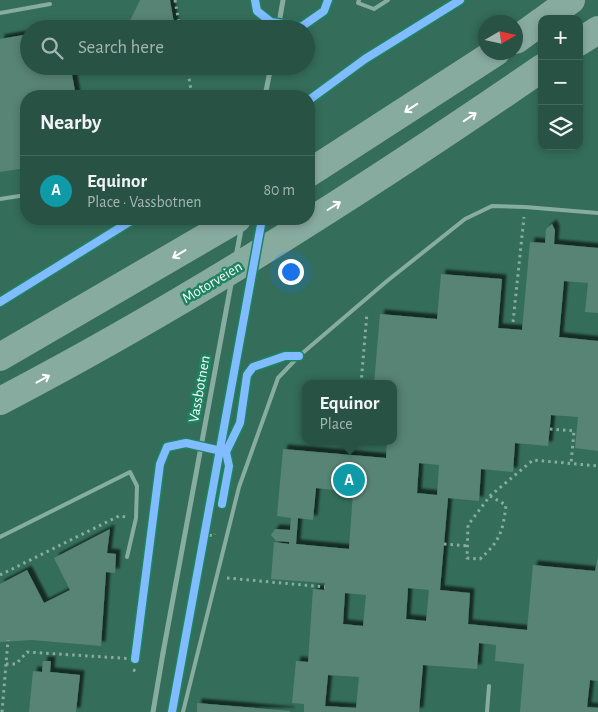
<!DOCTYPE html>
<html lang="en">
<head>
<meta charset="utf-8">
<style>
	body { margin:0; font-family:"Alegreya Sans",sans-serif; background:#2f584b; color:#f1f3f6 }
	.controls { position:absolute; right:15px; top:15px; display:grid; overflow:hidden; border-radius:10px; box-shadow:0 2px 8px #0003 }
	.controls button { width:45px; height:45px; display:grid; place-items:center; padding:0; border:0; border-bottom:1px solid #43695d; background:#275244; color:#f1f3f6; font:25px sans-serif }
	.compass { position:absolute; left:478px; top:15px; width:45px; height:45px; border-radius:50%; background:#275244; box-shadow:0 2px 8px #0003; rotate:81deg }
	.you { position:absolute; left:290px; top:271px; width:18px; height:18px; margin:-12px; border:4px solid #fff; border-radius:50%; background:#1a73e8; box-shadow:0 0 0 8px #1a73e833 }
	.badge { display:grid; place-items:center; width:32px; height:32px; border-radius:50%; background:#b8ccc5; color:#fff; font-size:16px; font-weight:700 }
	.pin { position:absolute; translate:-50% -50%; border:2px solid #fff; box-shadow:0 1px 5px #0006 }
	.popup { position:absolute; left:302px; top:380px; width:95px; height:65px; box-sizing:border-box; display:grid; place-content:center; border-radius:10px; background:#275244; filter:drop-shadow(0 1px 4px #0005); font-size:16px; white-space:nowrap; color:#a4b6b2 }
	.popup b { font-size:19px; color:#f1f3f6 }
	.popup::after { content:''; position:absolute; left:50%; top:100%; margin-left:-10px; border:10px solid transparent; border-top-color:#275244 }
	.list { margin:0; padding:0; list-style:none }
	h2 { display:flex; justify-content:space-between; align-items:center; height:65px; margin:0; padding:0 20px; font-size:21px }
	h2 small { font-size:16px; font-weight:400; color:#a4b6b2 }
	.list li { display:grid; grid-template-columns:32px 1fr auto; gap:15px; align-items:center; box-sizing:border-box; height:70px; padding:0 20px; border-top:1px solid #43695d }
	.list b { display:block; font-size:19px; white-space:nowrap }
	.list p { margin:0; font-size:16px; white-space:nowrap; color:#a4b6b2 }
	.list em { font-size:16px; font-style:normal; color:#a4b6b2 }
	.icon { flex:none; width:28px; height:28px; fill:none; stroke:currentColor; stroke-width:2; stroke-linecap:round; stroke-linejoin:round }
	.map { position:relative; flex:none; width:598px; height:712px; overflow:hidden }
	.search { position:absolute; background:#275244; box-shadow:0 2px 8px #0003; left:20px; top:20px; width:295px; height:55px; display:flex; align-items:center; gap:12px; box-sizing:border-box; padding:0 18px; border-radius:28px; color:#a4b6b2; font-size:19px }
	.panel { position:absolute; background:#275244; box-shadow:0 2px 8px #0003; left:20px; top:90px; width:295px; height:135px; border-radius:20px }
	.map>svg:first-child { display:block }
	.building { fill:#598475; fill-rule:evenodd; filter:url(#shadow) }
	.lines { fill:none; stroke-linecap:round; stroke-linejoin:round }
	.path { stroke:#87aca0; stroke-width:3; stroke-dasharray:2.5 4; stroke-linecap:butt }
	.lane { stroke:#87aca0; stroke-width:4 }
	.street { stroke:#87aca0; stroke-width:5 }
	.highway { stroke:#88aba0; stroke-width:28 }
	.street-bridge { stroke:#87aca0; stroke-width:5 }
	.cycleway-casing { stroke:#1d8462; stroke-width:11 }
	.cycleway { stroke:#80bcff; stroke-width:8 }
	.oneway { stroke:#fff }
	.labels { text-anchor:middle; stroke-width:5; stroke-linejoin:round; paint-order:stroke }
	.street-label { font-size:15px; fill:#fff; stroke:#1d8462 }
</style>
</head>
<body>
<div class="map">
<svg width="598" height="712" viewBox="0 0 598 712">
	<defs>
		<filter id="shadow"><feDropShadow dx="4.5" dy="-4.5" stdDeviation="1" flood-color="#0009"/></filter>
	</defs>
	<rect width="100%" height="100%" fill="#346d5a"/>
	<!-- building -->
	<path class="building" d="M140,0H170L175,29H126Z
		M29,34V66H54L55,72L71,69L76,96H26V168L0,172V39Z
		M552,224L555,230L554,244L598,248V313L585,312L588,283L564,281L559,337L598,341V451L575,448L578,417L551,415L548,446L515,443L513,472L481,469L479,501L448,498L440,590L470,593L468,624L527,630L533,565L595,571L598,556V681L590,680L587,707L598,708V712H520L524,664L495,661L496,645L479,643L477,669L423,665L419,712H304V704L292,703L296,661L308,662L313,589L324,590L325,583L271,579L274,542L289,544V542L276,541L271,535L275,529L290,530L291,518L277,516L283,449L386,458L387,441H393V384H374L380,314L437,319L441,274L502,279L498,328L522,330L530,242L545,243L546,229ZM419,463L439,465L437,495L417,493ZM316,488L353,492L349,549L296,544L298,518L313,520ZM408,588L429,590L426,621L406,619ZM345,593L366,595L363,626L343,624ZM328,675L359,677L356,708L325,706Z
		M110,529L107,553L116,554L115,573L106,572L101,646L32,640L0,642V584L27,570L44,603L70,590L54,558Z
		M43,661H51L50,672L80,675L76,712H29L33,671L42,672Z
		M197,703L290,711V712H197Z"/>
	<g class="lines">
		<!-- path -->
		<path class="path" d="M175,0L180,29
			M187,66L192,96
			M513,322L524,217
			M361,384L367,313
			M550,429L574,431L571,463
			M490,496L506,505C503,531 500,541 480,559L467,558L468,525L490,496L533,460L598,466
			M203,534L214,536L215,534
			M444,544L468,546
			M0,575L119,516L126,517
			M227,578L325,587
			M6,664H16L27,652L135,659
			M133,670L137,671
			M2,712L8,640"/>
		<!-- lane -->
		<path class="lane" d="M359,0L358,3L374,9L388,0
			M0,13L50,4
			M0,199L26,195
			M0,537L130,472L137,486L136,518L127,557
			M183,712L239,487L278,378L299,356L387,281L465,219L492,206L525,207L598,213
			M487,712L489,686"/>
		<!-- street -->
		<path class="street" d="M278,29L283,0
			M265,96L271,66
			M153,712L163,653"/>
		<!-- highway -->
		<path class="highway" d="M545,19L571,0
			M516,40L542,21
			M579,42L598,30
			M309,173L496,52
			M0,357L237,219
			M0,401C188,303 367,188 542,68"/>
		<!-- street-bridge -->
		<path class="street-bridge" d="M163,653L243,219"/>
		<!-- cycleway casing -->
		<g class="cycleway-casing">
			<path id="cycleway" d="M255,0L257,11L271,22L301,27L324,11L328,0
				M309,100L365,59L460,0
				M0,302L134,219
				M222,504L229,466L226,452L240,423L247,375L253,367L285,356H299
				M135,659L160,464L167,447L186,443L226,452
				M172,712L262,219"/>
		</g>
		<!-- cycleway -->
		<use href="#cycleway" class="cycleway"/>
	</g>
	<!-- one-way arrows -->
	<defs><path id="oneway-shaft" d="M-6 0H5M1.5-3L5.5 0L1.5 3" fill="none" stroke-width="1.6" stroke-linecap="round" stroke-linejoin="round" transform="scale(1.25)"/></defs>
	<g class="oneway">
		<use href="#oneway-shaft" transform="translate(411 108) rotate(147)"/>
		<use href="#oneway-shaft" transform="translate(470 117) rotate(-34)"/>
		<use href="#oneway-shaft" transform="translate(334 206) rotate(-32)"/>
		<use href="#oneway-shaft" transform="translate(179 254) rotate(149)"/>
		<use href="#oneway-shaft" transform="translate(43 379) rotate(-29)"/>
	</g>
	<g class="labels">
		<!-- street labels -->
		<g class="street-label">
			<text transform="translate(212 282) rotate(-31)" y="5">Motorveien</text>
			<text transform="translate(199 389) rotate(-80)" y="5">Vassbotnen</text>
		</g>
	</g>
</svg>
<div class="controls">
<button>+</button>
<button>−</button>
<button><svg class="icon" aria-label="layers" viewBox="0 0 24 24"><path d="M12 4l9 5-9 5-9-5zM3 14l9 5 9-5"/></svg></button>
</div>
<svg class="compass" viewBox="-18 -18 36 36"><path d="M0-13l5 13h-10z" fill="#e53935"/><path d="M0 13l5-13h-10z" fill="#a4b6b2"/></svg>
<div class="you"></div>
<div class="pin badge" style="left:349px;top:480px;background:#0f9aa8">A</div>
<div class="popup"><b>Equinor</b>Place</div>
<div class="search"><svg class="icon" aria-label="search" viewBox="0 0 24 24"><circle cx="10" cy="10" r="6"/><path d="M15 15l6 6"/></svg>Search here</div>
<section class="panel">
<h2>Nearby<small></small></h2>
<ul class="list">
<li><span class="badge" style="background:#0f9aa8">A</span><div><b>Equinor</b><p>Place · Vassbotnen</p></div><em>80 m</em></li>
</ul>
</section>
</div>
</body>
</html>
